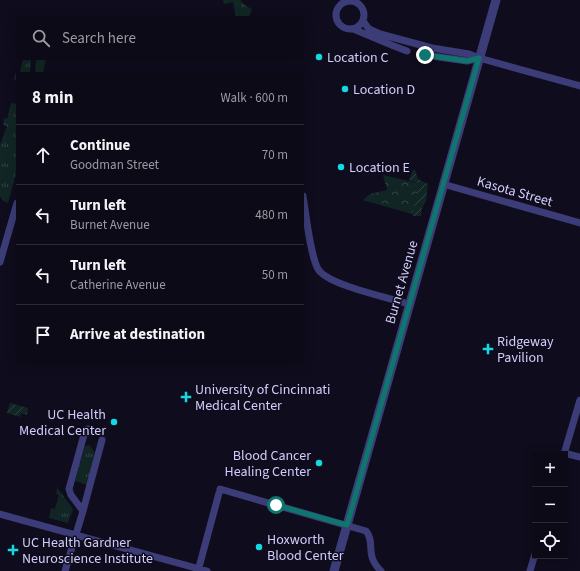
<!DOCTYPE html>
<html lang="en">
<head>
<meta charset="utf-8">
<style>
	body { margin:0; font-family:"Source Sans 3",sans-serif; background:#14131f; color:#f1f3f6 }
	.controls { position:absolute; right:12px; bottom:12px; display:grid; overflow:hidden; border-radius:0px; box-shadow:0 2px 10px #0003 }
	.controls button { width:36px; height:36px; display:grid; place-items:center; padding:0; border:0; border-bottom:1px solid #2b2b35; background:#0b0a16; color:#f1f3f6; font:20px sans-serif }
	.stop { position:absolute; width:12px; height:12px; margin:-9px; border:3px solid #0f766e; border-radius:50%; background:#fff }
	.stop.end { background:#0f766e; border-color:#fff; box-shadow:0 1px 4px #0008 }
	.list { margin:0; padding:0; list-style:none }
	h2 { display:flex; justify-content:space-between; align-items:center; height:52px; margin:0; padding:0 16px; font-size:17px }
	h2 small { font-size:13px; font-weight:400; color:#9a9aa1 }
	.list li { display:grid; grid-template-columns:26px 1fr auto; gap:12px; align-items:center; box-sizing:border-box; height:60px; padding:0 16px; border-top:1px solid #2b2b35 }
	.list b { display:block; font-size:15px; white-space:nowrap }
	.list p { margin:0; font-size:13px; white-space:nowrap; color:#9a9aa1 }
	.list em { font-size:13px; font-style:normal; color:#9a9aa1 }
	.icon { flex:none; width:22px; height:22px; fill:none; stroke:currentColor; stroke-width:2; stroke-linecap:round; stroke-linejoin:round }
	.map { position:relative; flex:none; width:580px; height:571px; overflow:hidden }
	.search { position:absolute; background:#0b0a16; box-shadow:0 2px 10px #0003; left:16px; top:16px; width:288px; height:44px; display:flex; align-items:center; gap:10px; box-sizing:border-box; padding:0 14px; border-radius:0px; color:#9a9aa1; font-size:15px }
	.panel { position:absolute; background:#0b0a16; box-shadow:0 2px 10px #0003; left:16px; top:72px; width:288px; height:292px; border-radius:0px }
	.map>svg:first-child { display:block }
	.grass { fill:url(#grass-tufts) }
	.forest { fill:url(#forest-crowns) }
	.garden { fill:url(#garden-furrows) }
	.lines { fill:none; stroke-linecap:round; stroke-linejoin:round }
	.minor { stroke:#3c3d78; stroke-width:7 }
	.tertiary { stroke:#3c3d78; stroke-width:9 }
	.route { stroke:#0f766e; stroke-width:5 }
	.poi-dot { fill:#12d9e2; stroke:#0f0d1d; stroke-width:1.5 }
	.labels { text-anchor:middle; stroke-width:3; stroke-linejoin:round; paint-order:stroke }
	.poi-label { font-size:14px; fill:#d0cdfb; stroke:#0f0d1d; text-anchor:start }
	.street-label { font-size:14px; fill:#d0cdfb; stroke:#0f0d1d }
</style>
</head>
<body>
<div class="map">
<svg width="580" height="571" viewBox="0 0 580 571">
	<defs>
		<pattern id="grass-tufts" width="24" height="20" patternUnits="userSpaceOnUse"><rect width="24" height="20" fill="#112624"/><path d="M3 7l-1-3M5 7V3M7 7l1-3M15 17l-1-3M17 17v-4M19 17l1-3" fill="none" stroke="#334445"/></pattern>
		<pattern id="forest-crowns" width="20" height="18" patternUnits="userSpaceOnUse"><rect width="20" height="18" fill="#112624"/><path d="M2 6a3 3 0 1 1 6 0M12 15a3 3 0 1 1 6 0" fill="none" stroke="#334445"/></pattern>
		<pattern id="garden-furrows" width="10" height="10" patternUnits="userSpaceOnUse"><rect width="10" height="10" fill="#112624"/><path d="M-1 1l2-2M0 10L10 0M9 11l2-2" fill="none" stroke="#334445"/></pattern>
	</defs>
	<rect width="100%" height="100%" fill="#0f0d1d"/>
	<!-- grass -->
	<path class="grass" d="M223,0H240L246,6L252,9L249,17H236L233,2L224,4Z
		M23,59H31L30,73H17V80H14L16,72H20Z
		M36,59H46L43,73H35Z
		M11,103L17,104V170L8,203L3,201L0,196V145L7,126L3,125L4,118L7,119Z
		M89,445L95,453L88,485L75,481L85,446Z
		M58,485V489L73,509L68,523L49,518L51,508L55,509L59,495L56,494Z"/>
	<!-- forest -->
	<path class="forest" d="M383,175L421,184L412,214L363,200L370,194L387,190Z"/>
	<!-- garden -->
	<path class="garden" d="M413,170H415L418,179L428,184L426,201L422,208L421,216H413L412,214L420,184L409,180Z
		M10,403L28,408L27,415L21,413L20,417L7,413Z"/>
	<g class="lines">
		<!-- minor -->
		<path class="minor" d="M336 15a14 14 0 1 1 28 0a14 14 0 1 1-28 0Z
			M363,21L369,29L380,34L432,48L469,54L479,58L580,86
			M353,29C371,36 387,44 407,51
			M425,55L467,61L479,58
			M443,184L580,223
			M303,196C306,213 310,255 318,269C327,285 390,298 409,304
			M0,262L17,203
			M88,429L85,431L69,489L71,495L83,511L102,440
			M564,453L580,457
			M564,454L580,400
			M220,489L366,531C376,543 364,555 381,571
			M0,514L207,571
			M65,571L83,511
			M198,571L219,493
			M530,571L535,554"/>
		<!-- tertiary -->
		<path class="tertiary" d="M334,571L496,0"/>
	</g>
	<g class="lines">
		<!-- route -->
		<path class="route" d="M276,505L347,525L479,58L467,61L425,55"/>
	</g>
	<!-- markers -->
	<g class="poi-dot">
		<circle cx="319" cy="57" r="4"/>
		<circle cx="345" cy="89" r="4"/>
		<circle cx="341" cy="167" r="4"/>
		<path d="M486 343h4v4h4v4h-4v4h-4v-4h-4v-4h4z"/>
		<path d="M184 391h4v4h4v4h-4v4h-4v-4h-4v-4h4z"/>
		<circle cx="114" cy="422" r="4"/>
		<circle cx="319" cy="463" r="4"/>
		<circle cx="259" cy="547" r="4"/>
		<path d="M11 544h4v4h4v4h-4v4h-4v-4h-4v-4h4z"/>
	</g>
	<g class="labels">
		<!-- poi labels -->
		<g class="poi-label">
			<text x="327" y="62">Location C</text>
			<text x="353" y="94">Location D</text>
			<text x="349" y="172">Location E</text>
			<text x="497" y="346">Ridgeway<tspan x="497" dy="16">Pavilion</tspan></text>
			<text x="195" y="394">University of Cincinnati<tspan x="195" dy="16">Medical Center</tspan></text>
			<text x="106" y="419" text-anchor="end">UC Health<tspan x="106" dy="16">Medical Center</tspan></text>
			<text x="311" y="460" text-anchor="end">Blood Cancer<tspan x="311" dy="16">Healing Center</tspan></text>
			<text x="267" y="544">Hoxworth<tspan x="267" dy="16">Blood Center</tspan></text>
			<text x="22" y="547">UC Health Gardner<tspan x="22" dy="16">Neuroscience Institute</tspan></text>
		</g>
		<!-- street labels -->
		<g class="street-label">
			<text transform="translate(515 191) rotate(16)" y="5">Kasota Street</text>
			<text transform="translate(401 282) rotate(-74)" y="5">Burnet Avenue</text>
		</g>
	</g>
</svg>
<div class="controls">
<button>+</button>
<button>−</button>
<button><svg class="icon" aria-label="locate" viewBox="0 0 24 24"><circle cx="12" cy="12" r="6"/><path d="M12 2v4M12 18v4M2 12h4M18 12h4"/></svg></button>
</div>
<div class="stop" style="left:276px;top:505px"></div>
<div class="stop end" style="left:425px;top:55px"></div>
<div class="search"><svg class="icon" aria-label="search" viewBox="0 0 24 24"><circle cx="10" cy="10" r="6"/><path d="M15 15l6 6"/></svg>Search here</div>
<section class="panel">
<h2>8 min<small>Walk · 600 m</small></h2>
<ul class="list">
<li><svg class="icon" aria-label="ahead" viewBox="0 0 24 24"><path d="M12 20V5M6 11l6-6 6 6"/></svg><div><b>Continue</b><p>Goodman Street</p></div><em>70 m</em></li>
<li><svg class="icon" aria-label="left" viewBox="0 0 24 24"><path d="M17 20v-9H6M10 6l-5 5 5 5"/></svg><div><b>Turn left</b><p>Burnet Avenue</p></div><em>480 m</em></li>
<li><svg class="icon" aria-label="left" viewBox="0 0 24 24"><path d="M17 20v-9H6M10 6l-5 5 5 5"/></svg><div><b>Turn left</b><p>Catherine Avenue</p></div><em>50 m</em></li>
<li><svg class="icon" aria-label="arrive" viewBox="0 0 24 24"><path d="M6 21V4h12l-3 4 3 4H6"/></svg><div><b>Arrive at destination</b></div></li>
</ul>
</section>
</div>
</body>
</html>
